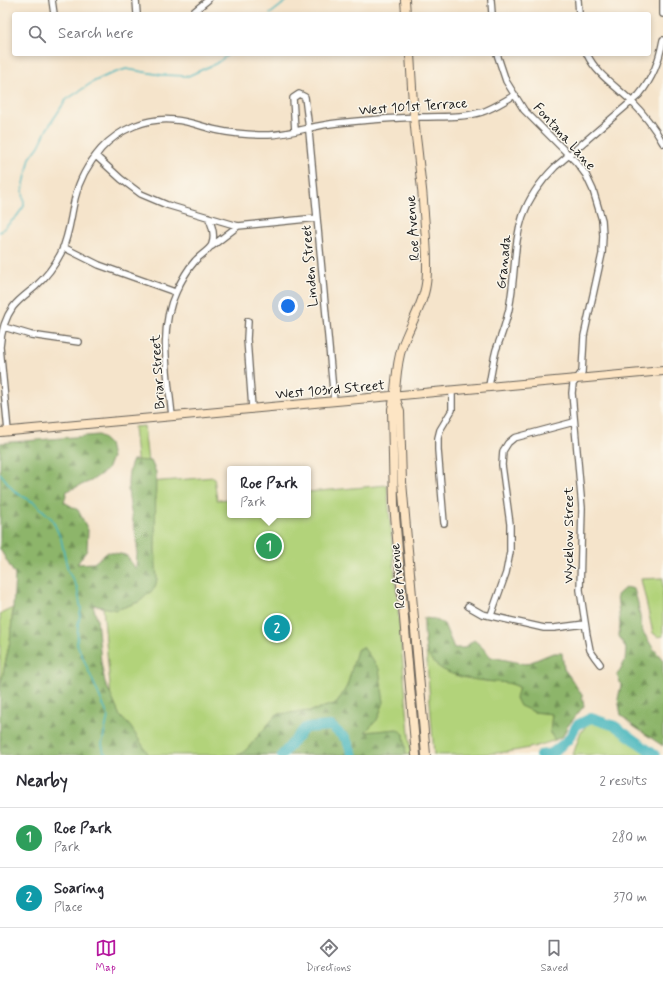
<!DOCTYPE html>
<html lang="en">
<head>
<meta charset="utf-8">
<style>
	body { margin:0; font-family:Mynerve,sans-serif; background:#f2f2f3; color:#2b2b33 }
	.you { position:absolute; left:288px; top:306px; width:14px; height:14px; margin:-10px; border:3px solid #fff; border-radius:50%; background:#1a73e8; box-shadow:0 0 0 6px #1a73e833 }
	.badge { display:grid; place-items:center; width:26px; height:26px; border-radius:50%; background:#b5179e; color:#fff; font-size:13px; font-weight:700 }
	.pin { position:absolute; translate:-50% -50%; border:2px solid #fff; box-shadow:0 1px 4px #0006 }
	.popup { position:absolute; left:227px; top:466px; width:84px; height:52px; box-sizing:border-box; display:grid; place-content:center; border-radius:4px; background:#fff; filter:drop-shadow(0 1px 3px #0005); font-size:13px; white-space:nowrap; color:#7c7c81 }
	.popup b { font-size:15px; color:#2b2b33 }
	.popup::after { content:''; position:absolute; left:50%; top:100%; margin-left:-8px; border:8px solid transparent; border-top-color:#fff }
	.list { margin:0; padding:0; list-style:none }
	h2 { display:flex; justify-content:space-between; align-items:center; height:52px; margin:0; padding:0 16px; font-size:17px }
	h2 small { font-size:13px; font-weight:400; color:#7c7c81 }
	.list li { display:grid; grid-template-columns:26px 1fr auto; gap:12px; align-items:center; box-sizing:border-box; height:60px; padding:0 16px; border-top:1px solid #e1e1e2 }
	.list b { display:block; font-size:15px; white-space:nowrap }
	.list p { margin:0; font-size:13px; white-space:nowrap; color:#7c7c81 }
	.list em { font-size:13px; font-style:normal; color:#7c7c81 }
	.icon { flex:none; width:22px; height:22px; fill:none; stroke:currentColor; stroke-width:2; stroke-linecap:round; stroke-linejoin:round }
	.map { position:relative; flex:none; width:663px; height:755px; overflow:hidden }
	.search { position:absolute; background:#fff; box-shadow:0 2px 6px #0003; left:12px; right:12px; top:12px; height:44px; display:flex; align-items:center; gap:10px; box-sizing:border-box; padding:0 14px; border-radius:4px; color:#7c7c81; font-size:15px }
	.sheet { height:172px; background:#fff }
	nav { display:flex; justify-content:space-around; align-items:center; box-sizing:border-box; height:56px; border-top:1px solid #e1e1e2; background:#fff; font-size:11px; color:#7c7c81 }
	nav a { display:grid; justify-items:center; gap:2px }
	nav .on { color:#b5179e }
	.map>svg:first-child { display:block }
	.green { fill:#b2d37a; stroke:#67784b }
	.forest { fill:url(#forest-firs); stroke:#546843 }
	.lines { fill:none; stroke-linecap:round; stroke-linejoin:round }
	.stream { stroke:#45b5bc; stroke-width:1.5 }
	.river { stroke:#45b5bc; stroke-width:10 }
	.minor-casing { stroke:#686259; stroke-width:8 }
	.secondary-casing { stroke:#686259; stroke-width:10 }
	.minor { stroke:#fff; stroke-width:5.5 }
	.secondary { stroke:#fde5c4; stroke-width:8 }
	.labels { text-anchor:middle; stroke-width:3; stroke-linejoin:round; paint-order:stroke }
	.street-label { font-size:14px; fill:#1c1c1c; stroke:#fbf7ec }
</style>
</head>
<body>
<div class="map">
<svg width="663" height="755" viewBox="0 0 663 755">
	<defs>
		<pattern id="forest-firs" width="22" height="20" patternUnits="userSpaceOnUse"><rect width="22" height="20" fill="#8db56a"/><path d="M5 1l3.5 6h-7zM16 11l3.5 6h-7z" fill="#729256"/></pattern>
	</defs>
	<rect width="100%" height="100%" fill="#fbf7ec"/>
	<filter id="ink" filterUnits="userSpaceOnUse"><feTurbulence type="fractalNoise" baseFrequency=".025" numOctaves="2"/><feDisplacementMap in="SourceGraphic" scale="8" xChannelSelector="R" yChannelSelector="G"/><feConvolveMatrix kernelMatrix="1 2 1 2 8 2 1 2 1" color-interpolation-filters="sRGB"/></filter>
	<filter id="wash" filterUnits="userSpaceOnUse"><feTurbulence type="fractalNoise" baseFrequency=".012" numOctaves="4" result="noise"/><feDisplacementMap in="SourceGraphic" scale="16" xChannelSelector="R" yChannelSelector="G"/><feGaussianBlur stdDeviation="0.9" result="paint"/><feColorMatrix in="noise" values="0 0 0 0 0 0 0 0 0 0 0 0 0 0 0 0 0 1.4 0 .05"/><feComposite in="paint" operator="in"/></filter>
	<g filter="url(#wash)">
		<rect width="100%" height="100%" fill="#f5e4cb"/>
		<!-- green -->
		<path class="green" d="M144,426L150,482L214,477L217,500L230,499V515H308V492L387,485L411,755H116L102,595L150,591L134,427Z
			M663,578V636L658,637L653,633L641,579Z
			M13,608L10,641L0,687V638C2,631 0,622 0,614Z
			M426,649L430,658L439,666L486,681L509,682L519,687L534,712L552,714L550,733L555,740C517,755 475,755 434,755Z
			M591,718L615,726L655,755H573L580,734Z"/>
		<!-- forest -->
		<path class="forest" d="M99,435L109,444L112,457L107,470L91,481L67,491L64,502L78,510L88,530L87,550L77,564L94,563L108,552L126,555L136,569C136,561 138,551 137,544C134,518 121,484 133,460L151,461L156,472L155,551L157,579L155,588L139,602L116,610L93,605L97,619L101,662L105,682L120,716L130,726L149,755H0V687L10,641L13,608L15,575L0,549V443Z
			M626,587L634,589L638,603L642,630L653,648L663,660V746L633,726L621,715L618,699L621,685L617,675L625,661L626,649L619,636L620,624L617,595Z
			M424,618L434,619L444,624L454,648H464L474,640L481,646L491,657L526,664L553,653H562L564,669L570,677L582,695L584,706L567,727L563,736L555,740L550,733L552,714L534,712L520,706L516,698L519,687C507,681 499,683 486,681C465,679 432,673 426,649C424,640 424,628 424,618Z
			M363,647L379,669L384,702L377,720L365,732L397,729L404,734L406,755H237L241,754L247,749L277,714L311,711L337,703L347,686L357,650Z"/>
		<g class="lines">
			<!-- stream -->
			<path class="stream" d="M270,14L288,0
				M0,232L17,216L24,206L23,188L30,158L39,146L47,129L66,100L93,82L108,75L126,69L162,75L188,76L217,63L229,54
				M0,473L15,492L35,503L52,519L61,539L68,571L77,587L81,609L78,626L77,644L108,716L102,744L104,753L108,755"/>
			<!-- river -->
			<path class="river" d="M282,755L305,728L331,726L346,739L353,755
				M540,755L552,753L568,740L577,725L591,718L615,726L655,755"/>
		</g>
	</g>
	<g filter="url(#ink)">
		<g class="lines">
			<!-- minor casing -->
			<g class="minor-casing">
				<path id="minor" d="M52,0L54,14
					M136,0L137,14
					M491,0L492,14
					M578,0L579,14
					M663,0V14
					M191,14L208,0
					M497,54L506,81L524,110L577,163L586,175L593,190L602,220L603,236L602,254L584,336L582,372L573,384L572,393L582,508L580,590L587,635L590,650L594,656L600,664
					M587,54C596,74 616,86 631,101C644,114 654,127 663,143
					M295,131L293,98L299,94L305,97L308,121L334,401
					M96,156L121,179L141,194L167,205L238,226L317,218
					M212,246L238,226
					M63,247L99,265L175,292
					M248,321L247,339L252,408
					M4,327L31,335L79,342
					M489,386C491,374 493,362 496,350C501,337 506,323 509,309C520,250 507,215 555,167L639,95C653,78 659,61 663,40
					M172,416C168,375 158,330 176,292C181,281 187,270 195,261C199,256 211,249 212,244C215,236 212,225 208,217
					M8,431L0,347C1,334 5,318 13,307C19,299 28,293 35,287C46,277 55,265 61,253C70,233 70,219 75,198C79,180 88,164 101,149C119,129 147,117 175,120C189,121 203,127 216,130C234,134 252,135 269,135C292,134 315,125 337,123C365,120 392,118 420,117C441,116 462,118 482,112C494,108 504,101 515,95
					M444,523L438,450V438L440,430L452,410V390
					M468,606L482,614L544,628H554L585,624
					M491,615L506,573L510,552V524L502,465L503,451L508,443L514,438L574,422"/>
			</g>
			<!-- secondary casing -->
			<g class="secondary-casing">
				<path id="secondary" d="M405,0L406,14
					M410,54C412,85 413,115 417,145C421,176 424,207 426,239C427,254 428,270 426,284C423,306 409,326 402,347C395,368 397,388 392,409L394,504L416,755
					M395,396L400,412L402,482L426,755
					M0,432L663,371"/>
			</g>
			<!-- minor -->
			<use href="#minor" class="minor"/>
			<!-- secondary -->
			<use href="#secondary" class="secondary"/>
		</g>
	</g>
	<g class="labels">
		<!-- street labels -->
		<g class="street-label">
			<text transform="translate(413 106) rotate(-4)" y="5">West 101st Terrace</text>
			<text transform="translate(565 136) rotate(48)" y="5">Fontana Lane</text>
			<text transform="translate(412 228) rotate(-94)" y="5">Roe Avenue</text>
			<text transform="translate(503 262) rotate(-84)" y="5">Granada</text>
			<text transform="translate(309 266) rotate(-95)" y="5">Linden Street</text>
			<text transform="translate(157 372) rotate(-94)" y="5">Briar Street</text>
			<text transform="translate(330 389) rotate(-5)" y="5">West 103rd Street</text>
			<text transform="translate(568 535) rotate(-90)" y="5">Wycklow Street</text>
			<text transform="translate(397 576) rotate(-95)" y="5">Roe Avenue</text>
		</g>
	</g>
</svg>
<div class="you"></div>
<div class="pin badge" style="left:269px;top:546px;background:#2e9e5b">1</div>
<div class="popup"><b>Roe Park</b>Park</div>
<div class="pin badge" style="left:277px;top:628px;background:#0f9aa8">2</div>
<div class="search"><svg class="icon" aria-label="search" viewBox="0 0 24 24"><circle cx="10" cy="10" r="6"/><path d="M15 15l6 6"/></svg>Search here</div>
</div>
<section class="sheet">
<h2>Nearby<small>2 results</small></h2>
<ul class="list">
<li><span class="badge" style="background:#2e9e5b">1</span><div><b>Roe Park</b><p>Park</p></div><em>280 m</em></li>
<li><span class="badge" style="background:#0f9aa8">2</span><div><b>Soaring</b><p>Place</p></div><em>370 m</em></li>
</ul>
</section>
<nav>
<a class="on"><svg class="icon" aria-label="map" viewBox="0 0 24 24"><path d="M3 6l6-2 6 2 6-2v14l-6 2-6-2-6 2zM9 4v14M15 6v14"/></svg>Map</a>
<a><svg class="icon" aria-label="directions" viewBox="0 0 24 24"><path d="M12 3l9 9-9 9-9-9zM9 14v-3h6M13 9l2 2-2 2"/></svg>Directions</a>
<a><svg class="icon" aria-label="saved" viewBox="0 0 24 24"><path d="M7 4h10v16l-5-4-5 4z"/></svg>Saved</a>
</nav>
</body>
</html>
